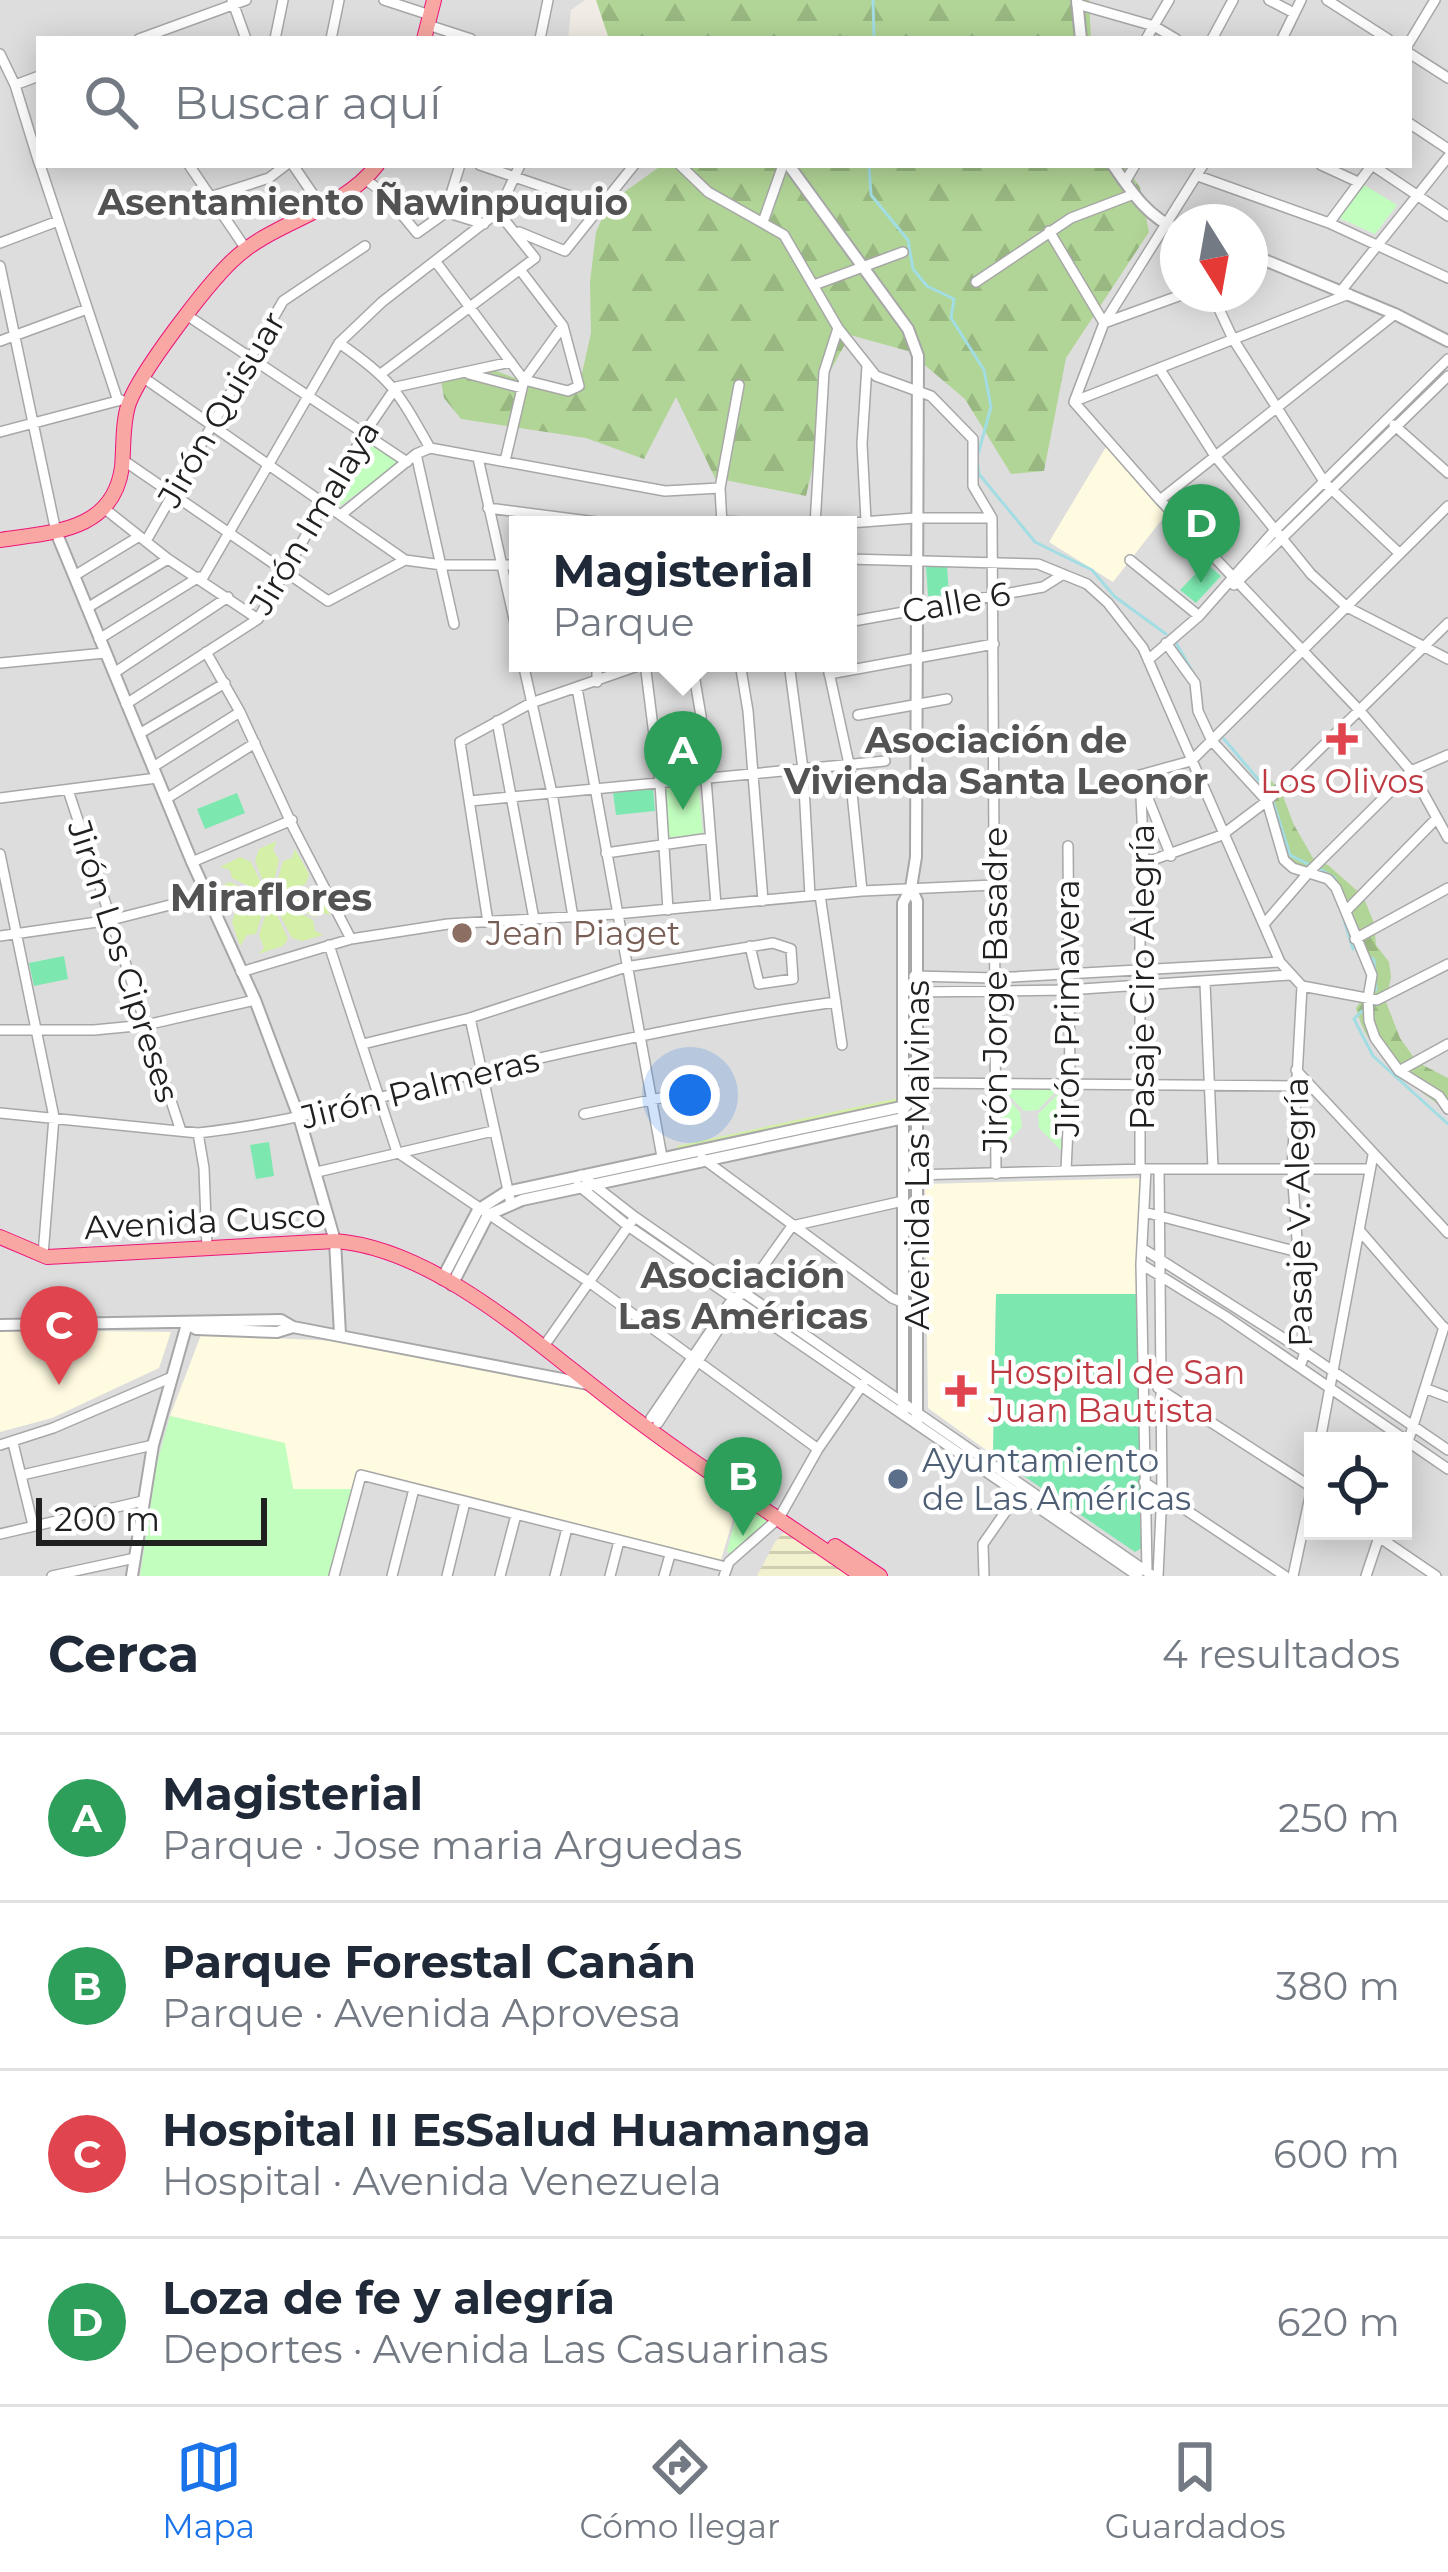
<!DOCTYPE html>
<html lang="es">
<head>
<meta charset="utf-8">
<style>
	body { margin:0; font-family:Montserrat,sans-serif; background:#f2f2f3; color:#1f2937 }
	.controls { position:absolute; right:36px; bottom:36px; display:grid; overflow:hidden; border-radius:0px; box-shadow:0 6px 30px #0003 }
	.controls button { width:108px; height:108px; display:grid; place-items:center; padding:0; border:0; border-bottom:3px solid #e0e1e3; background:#fff; color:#1f2937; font:60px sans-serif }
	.compass { position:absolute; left:1160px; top:204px; width:108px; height:108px; border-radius:50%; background:#fff; box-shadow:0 6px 30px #0003; rotate:169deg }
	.scale { position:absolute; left:36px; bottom:30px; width:231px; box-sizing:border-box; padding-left:12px; border:6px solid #202020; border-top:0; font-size:33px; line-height:42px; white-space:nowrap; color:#202020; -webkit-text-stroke:9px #fff; paint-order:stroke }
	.you { position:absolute; left:690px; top:1095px; width:42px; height:42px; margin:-30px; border:9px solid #fff; border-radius:50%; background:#1a73e8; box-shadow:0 0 0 18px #1a73e833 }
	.badge { display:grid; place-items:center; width:78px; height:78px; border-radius:50%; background:#1a73e8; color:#fff; font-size:39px; font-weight:700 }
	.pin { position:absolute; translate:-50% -99px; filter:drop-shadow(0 3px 6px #0008) }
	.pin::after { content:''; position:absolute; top:63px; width:42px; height:36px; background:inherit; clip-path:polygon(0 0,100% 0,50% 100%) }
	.popup { position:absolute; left:509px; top:516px; width:348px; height:156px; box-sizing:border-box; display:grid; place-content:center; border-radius:0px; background:#fff; filter:drop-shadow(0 3px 9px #0005); font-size:39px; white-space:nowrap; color:#747a83 }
	.popup b { font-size:45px; color:#1f2937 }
	.popup::after { content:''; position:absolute; left:50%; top:100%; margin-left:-24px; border:24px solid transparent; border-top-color:#fff }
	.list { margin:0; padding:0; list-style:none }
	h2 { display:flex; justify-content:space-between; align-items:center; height:156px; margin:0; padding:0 48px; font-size:51px }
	h2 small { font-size:39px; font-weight:400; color:#747a83 }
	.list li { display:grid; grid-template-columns:78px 1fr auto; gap:36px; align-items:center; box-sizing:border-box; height:168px; padding:0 48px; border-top:3px solid #e0e1e3 }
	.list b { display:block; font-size:45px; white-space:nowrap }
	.list p { margin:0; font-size:39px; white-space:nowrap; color:#747a83 }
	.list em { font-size:39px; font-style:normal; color:#747a83 }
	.icon { flex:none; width:66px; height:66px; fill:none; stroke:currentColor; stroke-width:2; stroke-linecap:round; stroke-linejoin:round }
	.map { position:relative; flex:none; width:1448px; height:1576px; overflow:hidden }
	.search { position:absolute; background:#fff; box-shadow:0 6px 30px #0003; left:36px; right:36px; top:36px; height:132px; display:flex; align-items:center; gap:30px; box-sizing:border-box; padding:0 42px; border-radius:0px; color:#747a83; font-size:45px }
	.sheet { height:828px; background:#fff }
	nav { display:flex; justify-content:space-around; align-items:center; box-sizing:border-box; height:168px; border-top:3px solid #e0e1e3; background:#fff; font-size:33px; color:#747a83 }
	nav a { display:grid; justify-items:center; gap:6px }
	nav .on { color:#1a73e8 }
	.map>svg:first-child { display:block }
	.residential { fill:#dedddd; fill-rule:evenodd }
	.education { fill:#fffbe1 }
	.farmland { fill:url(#farmland-rules) }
	.grass { fill:#d4f0a7 }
	.forest { fill:url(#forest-firs) }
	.park { fill:#c2ffbf }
	.pitch { fill:#7ce8b0 }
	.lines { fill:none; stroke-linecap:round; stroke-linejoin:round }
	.stream { stroke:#a2dde3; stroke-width:3 }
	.minor-casing { stroke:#a7a7a7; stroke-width:12 }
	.tertiary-casing { stroke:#a7a7a7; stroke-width:14 }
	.trunk-casing { stroke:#ed157b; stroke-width:16 }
	.minor { stroke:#fff; stroke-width:9 }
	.tertiary { stroke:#fff; stroke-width:10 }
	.trunk { stroke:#f8a7a2; stroke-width:14 }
	.health-dot { fill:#e0444e; stroke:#fff; stroke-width:4.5 }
	.education-dot { fill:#8d6e63; stroke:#fff; stroke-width:4.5 }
	.service-dot { fill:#5c6f8a; stroke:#fff; stroke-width:4.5 }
	.labels { text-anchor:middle; stroke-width:9; stroke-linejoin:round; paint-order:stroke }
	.street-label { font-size:33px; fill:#202020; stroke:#fff }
	.health-label { font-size:33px; fill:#be3a42; stroke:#fff }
	.education-label { font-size:33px; fill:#785e54; stroke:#fff; text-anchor:start }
	.service-label { font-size:33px; fill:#4e5e75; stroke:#fff; text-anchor:start }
	.neighbourhood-label { font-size:36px; font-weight:bold; fill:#535353; stroke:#fff }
	.quarter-label { font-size:39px; font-weight:bold; fill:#535353; stroke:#fff }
</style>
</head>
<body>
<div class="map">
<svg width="1448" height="1576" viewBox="0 0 1448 1576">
	<defs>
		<pattern id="farmland-rules" width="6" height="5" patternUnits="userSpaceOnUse" patternTransform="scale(3)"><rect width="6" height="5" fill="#f2f0cf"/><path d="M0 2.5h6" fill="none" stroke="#cfceb1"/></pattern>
		<pattern id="forest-firs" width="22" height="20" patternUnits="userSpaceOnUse" patternTransform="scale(3)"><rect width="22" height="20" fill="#b1d596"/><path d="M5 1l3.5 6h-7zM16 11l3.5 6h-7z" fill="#98b781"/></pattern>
	</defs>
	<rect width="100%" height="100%" fill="#f1ece5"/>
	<!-- residential -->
	<path class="residential" d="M0,0H585L571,10L568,39H39V165H1409V39H1063L1061,0H1448V1576H0ZM1178,222H1250V294H1178ZM518,525H848V663H518ZM1313,1441H1403V1531H1313Z"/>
	<!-- education -->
	<path class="education" d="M1106,447L1167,513L1113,582L1049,542Z
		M1147,1178L1141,1294L996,1295L993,1455L928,1408L925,1184Z
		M0,1330L171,1332L159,1368L52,1418L0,1432Z
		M201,1335L338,1341L593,1391L740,1496L720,1563L358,1471L353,1489H293L284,1443L170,1416Z"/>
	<!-- farmland -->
	<path class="farmland" d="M791,1525L864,1576H757L775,1542Z"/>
	<!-- grass -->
	<path class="grass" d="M277,841L273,850L279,860L273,885L265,886L255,861L259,849Z
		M295,849L309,874L306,884L284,892L276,886L283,861L292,858Z
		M240,857L251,862L263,887L259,891L232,878L230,870L220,867Z
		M215,882L221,886L230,882L257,894V902L233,909L225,906Z
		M308,888L318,891L330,915L321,913L315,917L285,903V895Z
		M257,905L263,911L256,934L247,935L240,946L232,922L235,913Z
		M284,905L313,920L315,931L323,935L302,941L292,938L278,911Z
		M266,913H276L288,939L283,946L258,954L264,948L259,935Z
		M903,1097L904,1102L678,1151L677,1146Z"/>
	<!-- forest -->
	<path class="forest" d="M596,0H1089L1091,39H609Z
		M662,165H1124L1140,187L1149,232L1066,358L1044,471L1011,474L965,399L908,351L850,335L827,377L820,435L806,496L715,478L676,397L644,459L586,438L461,419L444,398L440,375L478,364L535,386L578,391L591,333L590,282L596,232L609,203Z
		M1263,772L1281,791L1294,825L1313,858L1328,865L1363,896L1374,923L1376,945L1389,962L1391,977L1386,1002L1400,1038L1417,1062L1448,1078V1112C1412,1084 1367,1056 1356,1008L1374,983L1347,903L1322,878L1304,874L1282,855Z"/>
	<!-- park -->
	<path class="park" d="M1361,183L1397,205L1375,234L1337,217Z
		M368,440L400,462L340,506L331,496Z
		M698,781L703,835L668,837L665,785Z
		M1060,1087L1038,1110L1024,1111L1002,1088Z
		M1000,1090L1020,1112L1022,1127L1000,1150Z
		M1061,1091V1150L1039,1128L1038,1114Z
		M170,1416L285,1443L293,1489H353L331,1576H140L157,1463Z
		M741,1496L775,1519L732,1554L727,1552Z"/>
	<!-- pitch -->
	<path class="pitch" d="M1206,563L1221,576L1196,603L1180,590Z
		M947,565L949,595L928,596L926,567Z
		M653,788L655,811L616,815L613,793Z
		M237,793L245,813L205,829L197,809Z
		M64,956L68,979L34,986L29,963Z
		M269,1142L274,1176L256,1179L250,1145Z
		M996,1294H1141L1142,1548L1135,1552L993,1455Z"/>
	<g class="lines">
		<!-- stream -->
		<path class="stream" d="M873,0L874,39
			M869,165L871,195L908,240L913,269L927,286L954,299L951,318L984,370L991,407L977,458L979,474L1035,542L1092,570L1114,596L1166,634
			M1176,643L1199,683
			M1224,739L1268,791
			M1274,804L1290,855L1308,864
			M1320,869L1335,878
			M1344,920L1353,949
			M1370,957L1374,960L1376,990
			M1362,1011L1354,1019L1373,1056L1448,1124"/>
		<!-- minor casing -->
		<g class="minor-casing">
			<path id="minor" d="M232,0L246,39
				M384,0L430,15
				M1269,0L1294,13
				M1327,0L1388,39
				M1077,4L1154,26L1176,39
				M428,25L471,39
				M139,39L246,0
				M275,39L283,0
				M331,39L339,0
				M540,39L548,0
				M1146,39L1169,0
				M1212,39L1233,0
				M1282,39L1301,0
				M1409,43L1435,0
				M1409,53L1448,78
				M0,54L15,85L39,163
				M15,85L39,76
				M1409,123L1448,149
				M40,165L118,401
				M189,165L246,249
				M293,165L323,209
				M480,165L602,207
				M680,165L708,192L784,235L838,328L876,376L931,396L973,439V486L992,518L996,1174
				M1203,165L1104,323L1074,402L1160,500L1360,711L1411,771L1448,838
				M1321,165L1358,182
				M1198,176L1329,223L1448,278
				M366,180L384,193L417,233L445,213L460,165
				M1125,182L1135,165
				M384,193L484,224
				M210,197L269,178L286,165
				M763,222L783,165
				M1329,223L1372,165L1448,216
				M1049,231L1104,323L1184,294
				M519,232L565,251L634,165
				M0,243L58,221
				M436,262L524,380L505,461
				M0,266L56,532
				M521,271L563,326L579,386L568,391L524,380L563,326
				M976,282L1071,218L1134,194
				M814,285L903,252
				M1341,291L1448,157
				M1212,294L1233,339L1325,483L1399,553
				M188,316L407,462
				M0,341L87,309
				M339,343C393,380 398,392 430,448
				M1159,368L1215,456L1311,574L1347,607L1448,659
				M382,373L535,258L498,212
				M469,374L522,388
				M144,378L405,560
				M1075,401L1349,294
				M1394,425L1448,473
				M0,432L121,400
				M416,454L454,624
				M478,458L518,637
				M123,460L328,601L405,560L442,565H518
				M1160,500L1395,314
				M488,508L620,525
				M105,509L168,559L258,619
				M342,514L416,454L430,448L665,491L720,488
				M866,521L862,444L867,366
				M690,525L722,521L797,525
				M722,525L720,488L739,385
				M815,525L824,372L838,328
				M823,525L915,518H992
				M146,541L283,301L365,246
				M848,559L1038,564L1087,584L1108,603L1143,648L1280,962L1302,986L1377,1000L1448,964
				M1130,560L1199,616
				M74,576L138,537
				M202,579L339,343L382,302L498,212L520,165
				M1234,585L1448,376
				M87,608L168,559
				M848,622L1043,587L1062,575
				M99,639L199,577
				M1166,643L1195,683L1198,711L1212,741L1267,801L1284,860L1293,868L1328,879L1336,888L1372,975L1368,998L1369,1021L1375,1038L1399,1071L1439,1096L1448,1109
				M206,652L240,712L294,829L351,939
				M1148,660L1199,616L1275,530L1448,359
				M0,663L105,653
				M523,663L552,793L573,917
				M645,663L660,783L668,910
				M692,663L701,716L716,905
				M740,663L748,711L763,901
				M789,663L803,769L810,896
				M827,663L849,764L862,891
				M114,673L228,597
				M829,674L994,644
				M597,682V663
				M577,688L662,1157
				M126,704L258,619L364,434L396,387L511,362
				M858,715L947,699
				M497,721L534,919
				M139,734L225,683
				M153,767L240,712
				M68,790L181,1131
				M1145,791L1171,856
				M0,798L157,778
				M166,799L255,743
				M470,801L885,761
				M606,853L710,838
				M0,854L54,1117L43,1255
				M192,862L292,820
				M1144,863L1222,835L1267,801L1448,623
				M820,895L842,1045
				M1346,911L1437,818
				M488,922L460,742L531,703L646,663
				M1265,923L1310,871L1411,771L1448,755
				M0,936L111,920L209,895
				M1355,939L1448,888
				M329,945L397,1152L589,1282L818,1449
				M241,972L351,939L448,924L616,914L862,891L994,885
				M914,976L994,978L1280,962
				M1205,983L1213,1168
				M912,992L1067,990L1290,975
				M470,1018L511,1204
				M0,1030H94L146,1025L255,1000
				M363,1044L470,1018L626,967L773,943L791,949L793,979L759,984L750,946
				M1296,1070L1448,1233
				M1399,1071L1448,1044
				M916,1083L1295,1086
				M0,1113L198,1133C297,1122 388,1095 485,1071C601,1043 717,1018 836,1002
				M584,1114L713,1087
				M198,1133L204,1168L207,1248
				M702,1158L892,1298L907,1304
				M1140,1169V912L1144,863L1140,775L1191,761L1448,506
				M1146,1169L1141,1264L1147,1571
				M1066,1170L1070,1087L1068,846
				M317,1172L493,1131
				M581,1175L635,1217L1153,1576
				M912,1175L1146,1169H1369
				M578,1185L628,1226L1138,1576
				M1144,1212L1298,1252
				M1360,1231L1444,1328
				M1142,1248L1305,1352L1448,1450
				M1141,1264L1225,1316L1448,1469
				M544,1346L632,1221
				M1300,1367L1305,1352L1292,1169L1302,986
				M1158,1388L1313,1488
				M1427,1389L1448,1397
				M651,1418L731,1301L745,1292L792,1226L903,1201
				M658,1423L738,1299
				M1320,1441L1373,1155
				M13,1443L33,1525
				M0,1445L53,1428L172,1377
				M1403,1458L1444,1327
				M22,1475L153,1445
				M1144,1482L1285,1576
				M1370,1531L1436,1576
				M0,1534L143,1501
				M52,1576L135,1558
				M334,1576L361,1475L726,1567
				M392,1576L414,1489
				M447,1576L465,1502
				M500,1576L516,1515
				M555,1576L567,1528
				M610,1576L619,1541
				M664,1576L670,1555
				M724,1576L729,1562L779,1518L818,1449L863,1384
				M984,1576L983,1544L1020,1491
				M1158,1576L1162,1491L1159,1169
				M1293,1576L1312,1487
				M1366,1576L1381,1531"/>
		</g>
		<!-- tertiary casing -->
		<g class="tertiary-casing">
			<path id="tertiary" d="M1077,0L1081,39
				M1113,165C1130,190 1149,219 1178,229
				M791,168L908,329L918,356L916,857L911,888L903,903V1413
				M1250,254L1395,314L1448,341
				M56,532L192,862L255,1000L300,1120L335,1241L340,1334
				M911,888L917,901V1423
				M442,1279L478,1210L506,1192L906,1106
				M452,1285L488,1215L522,1200L904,1118
				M187,1324L196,1329L277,1332L293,1327
				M0,1325L281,1320L293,1327L588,1384
				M132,1576L153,1445L187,1324"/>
		</g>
		<!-- trunk casing -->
		<g class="trunk-casing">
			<path id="trunk" d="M424,39L434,0
				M0,540C52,532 113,532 122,467C124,447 122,423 129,403C141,371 206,286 232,261C274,220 340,213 377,165
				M0,1237L47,1257L335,1241C432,1248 533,1340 608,1398C689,1462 778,1517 862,1576
				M835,1546L880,1576"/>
		</g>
		<!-- minor -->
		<use href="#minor" class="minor"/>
		<!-- tertiary -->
		<use href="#tertiary" class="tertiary"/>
		<!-- trunk -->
		<use href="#trunk" class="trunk"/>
	</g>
	<!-- markers -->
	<g class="health-dot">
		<path d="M1336 721h12v12h12v12h-12v12h-12v-12h-12v-12h12z"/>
		<path d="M955 1373h12v12h12v12h-12v12h-12v-12h-12v-12h12z"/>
	</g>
	<circle class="education-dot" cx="462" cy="933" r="12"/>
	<circle class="service-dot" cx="898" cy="1479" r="12"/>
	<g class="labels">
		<!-- street labels -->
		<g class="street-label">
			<text transform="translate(221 409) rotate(-60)" y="12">Jirón Quisuar</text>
			<text transform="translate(314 517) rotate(-59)" y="12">Jirón Imalaya</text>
			<text transform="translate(956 602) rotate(-10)" y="12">Calle 6</text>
			<text transform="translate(124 961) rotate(72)" y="12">Jirón Los Cipreses</text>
			<text transform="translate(1142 977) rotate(-90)" y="12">Pasaje Ciro Alegría</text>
			<text transform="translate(995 990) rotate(-90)" y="12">Jirón Jorge Basadre</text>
			<text transform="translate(1067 1008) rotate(-90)" y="12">Jirón Primavera</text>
			<text transform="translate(420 1088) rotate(-14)" y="12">Jirón Palmeras</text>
			<text transform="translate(917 1155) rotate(-90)" y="12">Avenida Las Malvinas</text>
			<text transform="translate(1298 1212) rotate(-91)" y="12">Pasaje V. Alegría</text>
			<text transform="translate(205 1221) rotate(-3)" y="12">Avenida Cusco</text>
		</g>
		<!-- health labels -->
		<g class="health-label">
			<text x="1342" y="793">Los Olivos</text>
			<text x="988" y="1384" text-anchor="start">Hospital de San<tspan x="988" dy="38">Juan Bautista</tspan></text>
		</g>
		<!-- education labels -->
		<g class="education-label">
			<text x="486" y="945">Jean Piaget</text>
		</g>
		<!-- service labels -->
		<g class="service-label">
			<text x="922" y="1472">Ayuntamiento<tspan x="922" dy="38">de Las Américas</tspan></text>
		</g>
		<!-- neighbourhood labels -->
		<g class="neighbourhood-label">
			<text x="363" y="215">Asentamiento Ñawinpuquio</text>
			<text x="996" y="753">Asociación de<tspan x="996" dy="41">Vivienda Santa Leonor</tspan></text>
			<text x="743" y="1288">Asociación<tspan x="743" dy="41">Las Américas</tspan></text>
		</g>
		<!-- quarter labels -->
		<g class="quarter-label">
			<text x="271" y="911">Miraflores</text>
		</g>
	</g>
</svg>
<div class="controls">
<button><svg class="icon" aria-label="locate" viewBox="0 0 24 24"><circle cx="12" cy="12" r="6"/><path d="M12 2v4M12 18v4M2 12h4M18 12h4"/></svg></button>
</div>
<svg class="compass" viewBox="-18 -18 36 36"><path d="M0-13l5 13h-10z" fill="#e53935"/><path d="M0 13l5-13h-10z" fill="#747a83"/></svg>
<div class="scale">200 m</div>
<div class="you"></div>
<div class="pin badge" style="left:683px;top:810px;background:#2e9e5b">A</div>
<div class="popup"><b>Magisterial</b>Parque</div>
<div class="pin badge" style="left:743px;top:1536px;background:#2e9e5b">B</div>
<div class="pin badge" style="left:59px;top:1385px;background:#e0444e">C</div>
<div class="pin badge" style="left:1201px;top:583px;background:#2e9e5b">D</div>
<div class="search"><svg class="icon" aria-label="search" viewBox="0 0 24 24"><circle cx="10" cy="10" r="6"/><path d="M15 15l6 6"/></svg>Buscar aquí</div>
</div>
<section class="sheet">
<h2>Cerca<small>4 resultados</small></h2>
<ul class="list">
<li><span class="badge" style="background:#2e9e5b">A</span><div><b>Magisterial</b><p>Parque · Jose maria Arguedas</p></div><em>250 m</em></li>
<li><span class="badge" style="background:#2e9e5b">B</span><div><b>Parque Forestal Canán</b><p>Parque · Avenida Aprovesa</p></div><em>380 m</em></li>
<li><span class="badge" style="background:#e0444e">C</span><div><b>Hospital II EsSalud Huamanga</b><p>Hospital · Avenida Venezuela</p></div><em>600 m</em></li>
<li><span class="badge" style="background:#2e9e5b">D</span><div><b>Loza de fe y alegría</b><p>Deportes · Avenida Las Casuarinas</p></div><em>620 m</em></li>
</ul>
</section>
<nav>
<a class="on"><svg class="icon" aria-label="map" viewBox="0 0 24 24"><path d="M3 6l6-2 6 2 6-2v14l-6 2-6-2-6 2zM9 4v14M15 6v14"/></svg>Mapa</a>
<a><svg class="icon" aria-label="directions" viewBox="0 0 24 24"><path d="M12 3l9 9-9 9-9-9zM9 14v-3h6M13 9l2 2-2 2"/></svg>Cómo llegar</a>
<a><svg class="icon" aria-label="saved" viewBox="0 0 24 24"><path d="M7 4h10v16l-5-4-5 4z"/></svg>Guardados</a>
</nav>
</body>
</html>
